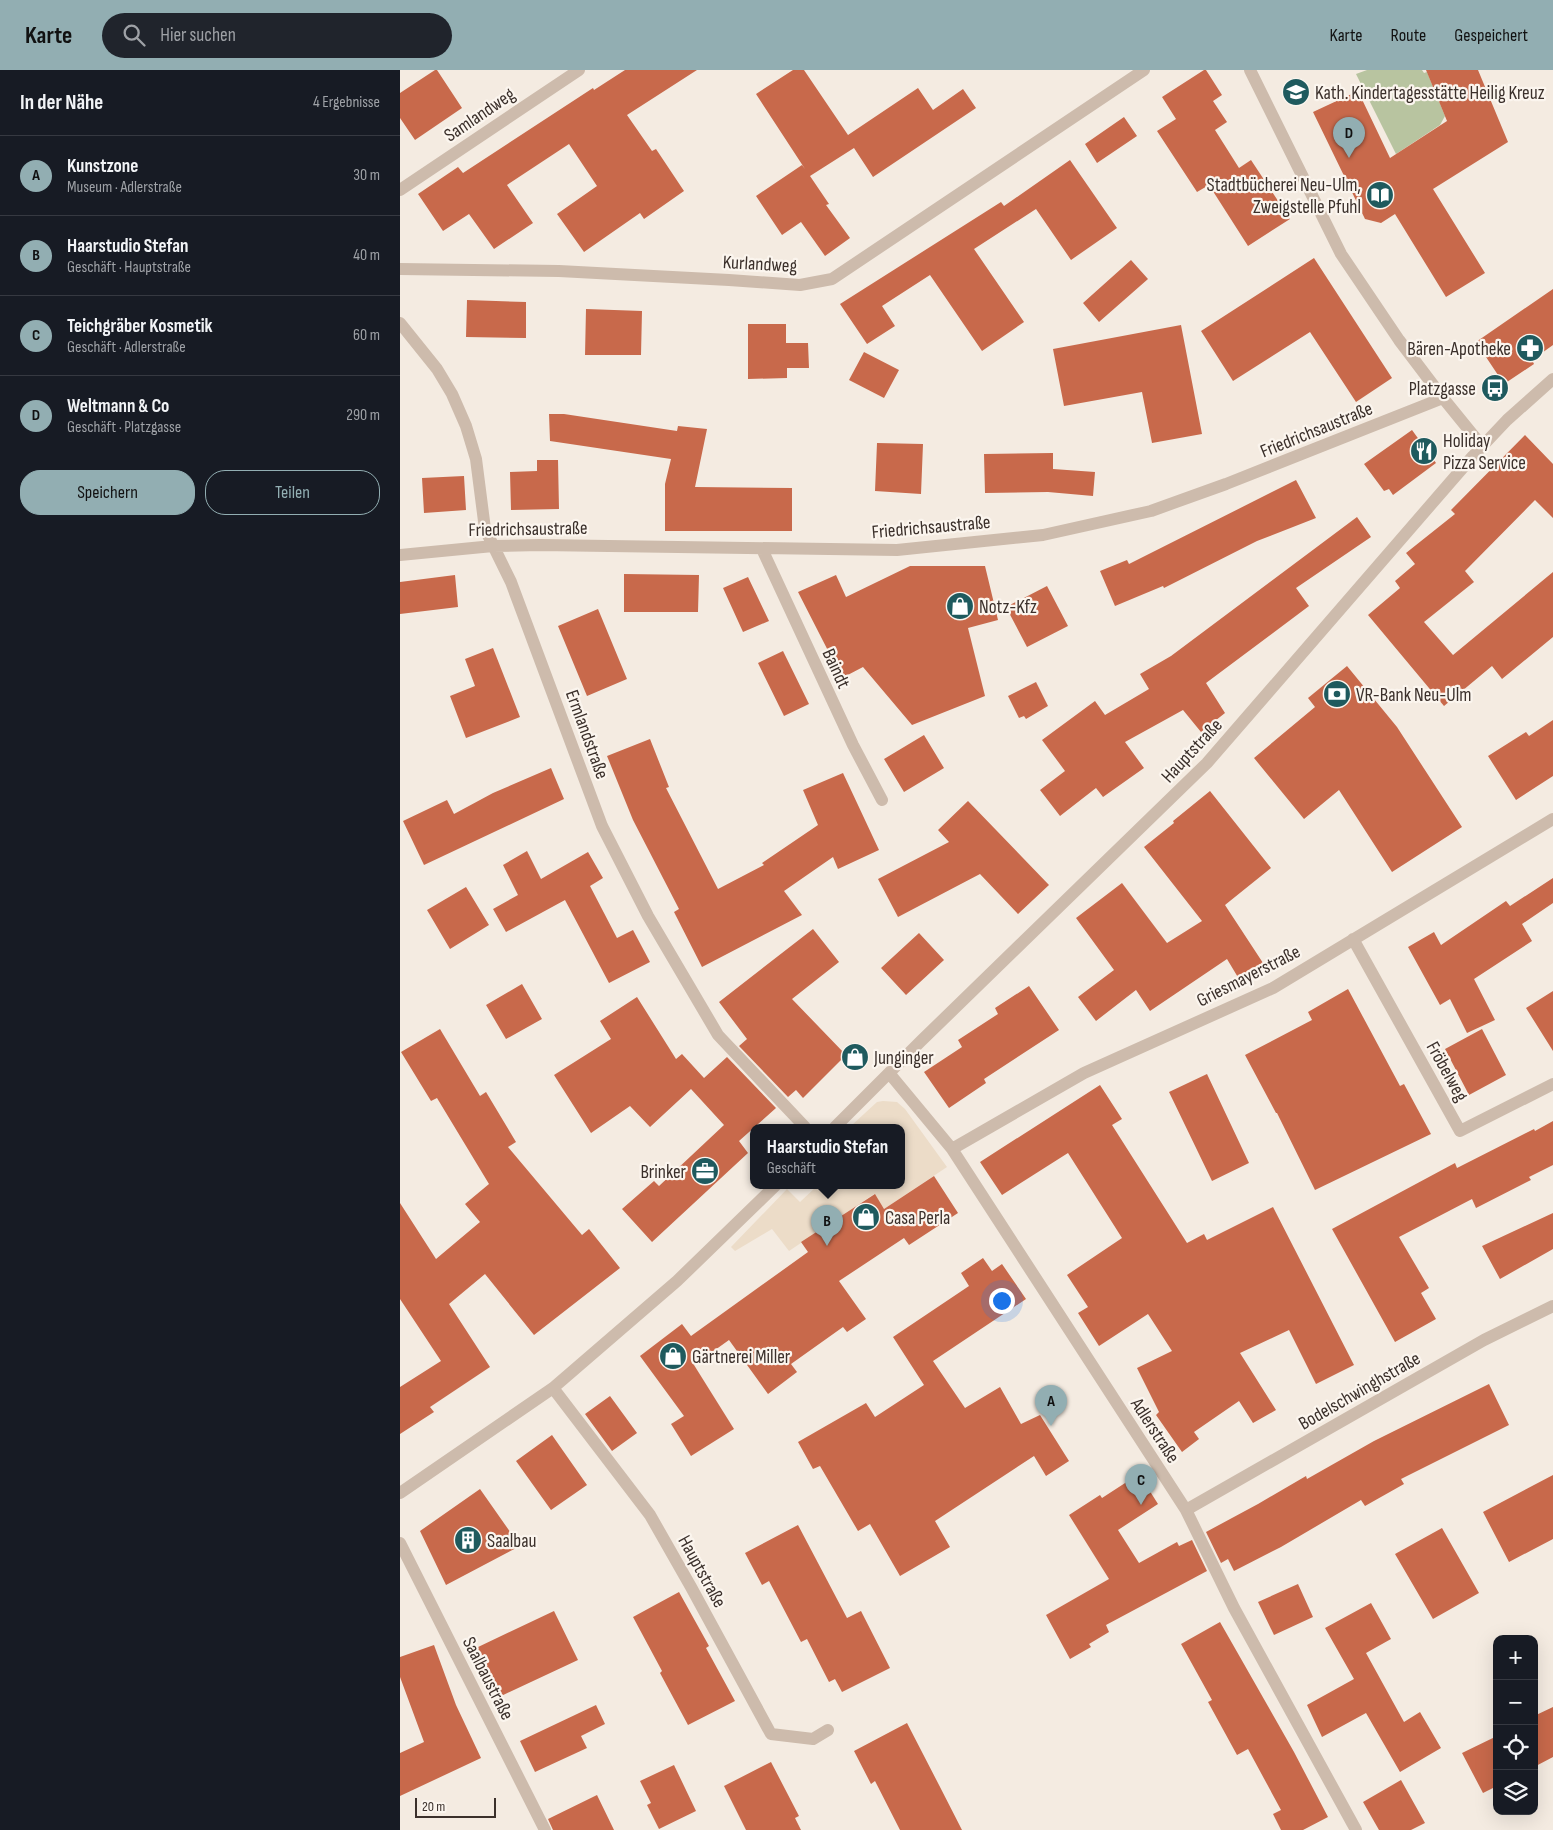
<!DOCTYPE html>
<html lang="de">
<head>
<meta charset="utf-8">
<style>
	body { margin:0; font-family:"Sofia Sans Condensed",sans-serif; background:#20242c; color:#f1f3f6 }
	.controls { position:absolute; right:15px; bottom:15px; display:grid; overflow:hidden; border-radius:10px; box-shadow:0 5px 20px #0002 }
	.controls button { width:45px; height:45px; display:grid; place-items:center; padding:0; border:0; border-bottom:1px solid #363941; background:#171b24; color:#f1f3f6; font:25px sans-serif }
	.scale { position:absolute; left:15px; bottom:12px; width:81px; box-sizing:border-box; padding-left:5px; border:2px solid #3b302b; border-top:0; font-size:14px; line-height:18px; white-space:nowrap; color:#3b302b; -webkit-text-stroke:4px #fbf5ee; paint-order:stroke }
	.you { position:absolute; left:601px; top:1230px; width:18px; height:18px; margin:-12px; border:4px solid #fff; border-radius:50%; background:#1a73e8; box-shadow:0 0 0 8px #1a73e833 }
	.badge { display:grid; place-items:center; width:32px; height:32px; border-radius:50%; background:#92aeb2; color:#111; font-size:16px; font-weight:700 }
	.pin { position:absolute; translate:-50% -41px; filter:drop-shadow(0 1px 2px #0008) }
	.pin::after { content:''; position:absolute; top:26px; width:18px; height:15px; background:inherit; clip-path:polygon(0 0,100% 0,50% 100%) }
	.popup { position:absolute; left:350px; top:1054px; width:155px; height:65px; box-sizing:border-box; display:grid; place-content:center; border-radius:10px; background:#171b24; filter:drop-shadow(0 1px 4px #0005); font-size:16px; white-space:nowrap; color:#9ea1a6 }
	.popup b { font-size:19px; color:#f1f3f6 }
	.popup::after { content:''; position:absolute; left:50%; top:100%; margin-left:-10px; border:10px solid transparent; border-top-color:#171b24 }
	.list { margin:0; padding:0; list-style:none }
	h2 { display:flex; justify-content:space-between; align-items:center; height:65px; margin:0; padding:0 20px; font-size:21px }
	h2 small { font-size:16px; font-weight:400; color:#9ea1a6 }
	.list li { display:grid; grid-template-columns:32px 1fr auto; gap:15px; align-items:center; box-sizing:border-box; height:80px; padding:0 20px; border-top:1px solid #363941 }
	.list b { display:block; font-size:19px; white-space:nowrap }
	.list p { margin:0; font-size:16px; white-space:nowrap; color:#9ea1a6 }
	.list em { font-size:16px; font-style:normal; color:#9ea1a6 }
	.actions { display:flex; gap:10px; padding:15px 20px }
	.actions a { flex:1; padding:11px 0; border:1px solid #92aeb2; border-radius:20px; text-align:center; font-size:18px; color:#92aeb2 }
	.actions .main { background:#92aeb2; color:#111 }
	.icon { flex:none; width:28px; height:28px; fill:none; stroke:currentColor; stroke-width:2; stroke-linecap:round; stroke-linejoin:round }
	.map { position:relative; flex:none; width:1153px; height:1760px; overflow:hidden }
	header { display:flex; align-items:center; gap:30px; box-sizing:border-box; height:70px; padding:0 25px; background:#92aeb2; color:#111 }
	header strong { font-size:24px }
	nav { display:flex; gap:28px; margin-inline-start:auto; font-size:18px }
	.search { width:350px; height:45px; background:#20242c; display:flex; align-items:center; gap:12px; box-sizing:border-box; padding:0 18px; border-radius:28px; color:#9ea1a6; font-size:19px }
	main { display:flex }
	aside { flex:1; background:#171b24 }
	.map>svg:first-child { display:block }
	.green { fill:#b8c4a0 }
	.plaza { fill:#ecdcc8 }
	.building { fill:#c8694b }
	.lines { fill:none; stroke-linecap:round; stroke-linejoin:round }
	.minor { stroke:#cdbbac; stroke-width:12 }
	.labels { text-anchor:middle; stroke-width:4.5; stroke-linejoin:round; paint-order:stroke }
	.poi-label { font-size:19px; fill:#3b302b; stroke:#fbf5ee; text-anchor:start }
	.street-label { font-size:19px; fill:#3b302b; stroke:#fbf5ee }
</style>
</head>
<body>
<header>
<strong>Karte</strong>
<div class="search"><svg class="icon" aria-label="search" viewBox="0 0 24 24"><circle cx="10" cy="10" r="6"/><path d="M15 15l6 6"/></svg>Hier suchen</div>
<nav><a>Karte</a><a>Route</a><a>Gespeichert</a></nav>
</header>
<main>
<aside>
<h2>In der Nähe<small>4 Ergebnisse</small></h2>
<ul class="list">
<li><span class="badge">A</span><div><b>Kunstzone</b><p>Museum · Adlerstraße</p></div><em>30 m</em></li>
<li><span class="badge">B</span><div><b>Haarstudio Stefan</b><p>Geschäft · Hauptstraße</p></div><em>40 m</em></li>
<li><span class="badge">C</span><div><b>Teichgräber Kosmetik</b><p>Geschäft · Adlerstraße</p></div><em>60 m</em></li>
<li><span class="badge">D</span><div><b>Weltmann &amp; Co</b><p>Geschäft · Platzgasse</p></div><em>290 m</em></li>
</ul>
<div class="actions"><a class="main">Speichern</a><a>Teilen</a></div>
</aside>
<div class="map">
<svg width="1153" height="1760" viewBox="0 0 1153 1760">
	<rect width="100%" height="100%" fill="#f4ebe1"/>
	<!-- green -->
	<path class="green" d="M967,0H1022L1024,3L1027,2L1045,46L1040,55L996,84L956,4Z"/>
	<!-- plaza -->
	<path class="plaza" d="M483,1031L497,1032L505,1039L547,1097L484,1139L474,1124L389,1181L372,1159L335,1181L331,1177L387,1119L400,1132L418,1115H501V1057H453L452,1055L477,1032Z"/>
	<!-- building -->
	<path class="building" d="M35,0H37L62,38L15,70L0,48V23Z
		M225,0H297L227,45L252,81L256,79L284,121L244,149L240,143L184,182L157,144L197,116L169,74L107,115L133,153L94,179L69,144L43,161L18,124L58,97L63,103L193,18L194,20Z
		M393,0H404L448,65L518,18L533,40L563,19L576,38L473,107L454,78L410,106L429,134L426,135L450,168L425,186L401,152L382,165L356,126L402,95L405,99L356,24Z
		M804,0H806L822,25L813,31L827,52L815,60L839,98L851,90L890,149L848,176L809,115L797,122L757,61L776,49L762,27Z
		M1026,0H1078L1108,72L1033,119L1085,203L1046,227L995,144L981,153L965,149L913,42L958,21L990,88L1047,51Z
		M724,47L737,66L697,93L685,74Z
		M670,90L717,158L671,190L636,139L574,179L624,252L582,281L530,205L482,236L495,256L467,274L440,234L601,132L604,136Z
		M914,188L992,308L956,332L910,262L833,311L801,261Z
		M731,190L748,209L699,252L683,233Z
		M1153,219V275L1132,290L1134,294L1104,314L1076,272Z
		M67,230L126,232V268L66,267Z
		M186,239L242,241L241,285H185Z
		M348,254H386V273H408L409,298H387V308L348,309Z
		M781,255L802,364L752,373L742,322L664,336L653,279Z
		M464,282L499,300L484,328L449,310Z
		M149,344H164L277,361L278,356L307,359L295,417L392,418V461H265V414L271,389L150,371Z
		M1012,360L1036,393L993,425L989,419L984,421L964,394Z
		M1125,365L1153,394V448L1135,430L1065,501L1074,512L1024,552L1053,585L1153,502V567L1102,609L1092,596L1044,636L968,545L1000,518L995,511L1015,494L1006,483L1055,444L1051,440Z
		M477,373L523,374L521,424L475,421Z
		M653,383V399L695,402L693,426L648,422L585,423L584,384Z
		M137,390H158L159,439L111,440L110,402L137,401Z
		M64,406L66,440L24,443L22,408Z
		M896,410L916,448L857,471L764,518L763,516L715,536L700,501L727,490L729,494Z
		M957,447L971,467L896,518L909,536L806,613L825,643L801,662L783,640L725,672L744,698L703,727L696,718L660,746L640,720L665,701L642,670L695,631L705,645L749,619L740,604L771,586Z
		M510,496H585L598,550L568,558L585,626L512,655L463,597L442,608L398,522L436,505L446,527Z
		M224,504L299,505L298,542H224Z
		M55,505L58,537L0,544V512Z
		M348,507L369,551L343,562L323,518Z
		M647,516L668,556L627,577L606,537Z
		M198,539L227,609L187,626L158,556Z
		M93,578L120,647L66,668L50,626L75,616L65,589Z
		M383,581L409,634L384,646L358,593Z
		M947,596L997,657L1062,757L992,802L939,720L904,749L854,688L915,637L908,628Z
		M636,612L648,636L626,649L624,646L619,648L608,626Z
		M1153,650V706L1116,730L1088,686L1126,662L1129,666Z
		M524,665L544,698L504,722L484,689Z
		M250,669L269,717L266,718L318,819L364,795L362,793L418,755L403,720L443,703L479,780L438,799L433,787L384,821L402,845L302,897L274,842L279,839L233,750L207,686Z
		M151,698L164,729L24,795L3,751L47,730L54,744L93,723Z
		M810,721L871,798L825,835L863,893L839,909L827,889L750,941L736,920L696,951L678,927L714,900L676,848L722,813L767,873L802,851L744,777L774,753L773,751Z
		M568,731L649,815L618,844L580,804L498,847L478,809L549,772L538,760Z
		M127,781L141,809L188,782L203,808L190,816L217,868L233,860L250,892L209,913L165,830L106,862L93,839L118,825L103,795Z
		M1153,808V833L1122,854L1132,871L1074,909L1095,950L1067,963L1050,929L1040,935L1008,877L1034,862L1041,875L1106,831L1110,836Z
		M66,817L89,855L50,879L27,840Z
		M413,859L439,892L392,929L446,985L403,1028L396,1020L388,1027L339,976L347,969L319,932Z
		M519,863L544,890L506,925L481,898Z
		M122,914L142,949L106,969L86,935Z
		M629,916L659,960L584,1009L586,1013L549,1038L524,1002L562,977L558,970L598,944L595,938Z
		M948,919L1000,1016L1004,1014L1031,1064L915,1120L877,1043H876L845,985L912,950L908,942Z
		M1153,921V981L1126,938Z
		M237,927L276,989L282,984L304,1008L327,987L376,1038L339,1071L348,1083L252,1172L222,1139L254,1111L259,1116L324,1055L291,1019L250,1057L230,1036L191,1063L154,1005L211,969L200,951Z
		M40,959L80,1026L86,1022L116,1072L108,1077L182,1165L189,1159L220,1198L134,1265L85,1204L49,1234L90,1297L30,1337L34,1342L0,1364V1317L41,1291L0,1229V1133L36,1189L80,1152L65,1134L89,1114L37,1028L31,1031L1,982Z
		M1082,959L1106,1005L1069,1025L1045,979Z
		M807,1004L849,1093L812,1111L769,1022Z
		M700,1015L722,1049L712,1055L787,1173L804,1164L807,1170L873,1137L954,1295L916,1314L889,1260L840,1283L876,1340L853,1353L839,1331L794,1362L799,1369L782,1382L756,1345L759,1342L737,1298L772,1281L748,1244L699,1276L678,1243L688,1237L667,1205L722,1168L668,1083L602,1125L580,1092Z
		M1153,1051V1095L1129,1107L1131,1110L1076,1138L1072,1129L999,1167L1029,1218L1021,1223L1036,1249L995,1272L932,1159L1055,1093L1057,1098L1134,1059L1135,1061Z
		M534,1106L558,1143L509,1175L504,1168L439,1211L466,1249L447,1262L443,1257L391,1294L397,1302L368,1324L329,1270L294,1295L334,1359L291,1386L271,1354L284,1346L240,1286L282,1254L291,1266L408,1182L401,1172L475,1124L484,1139Z
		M1153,1143V1179L1100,1209L1082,1176Z
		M583,1188L592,1201L602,1194L626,1229L533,1291L565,1338L600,1317L621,1354L640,1345L669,1391L646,1406L634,1386L535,1451L550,1477L500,1506L470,1454L458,1461L420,1396L413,1399L398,1372L466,1333L475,1347L524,1315L493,1267L569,1216L561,1203Z
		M1089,1314L1109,1355L1001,1409L1004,1414L965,1436L961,1430L881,1477L834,1501L828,1489L821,1493L806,1462L858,1434L906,1406L907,1409L974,1371Z
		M210,1326L237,1363L212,1381L185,1344Z
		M152,1365L187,1415L151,1440L116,1391Z
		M739,1404L758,1434L718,1460L739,1493L777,1472L779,1476L792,1470L807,1501L706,1555L709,1562L689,1574L691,1577L670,1589L646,1545L709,1509L669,1445L700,1425L702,1428Z
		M1153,1405V1469L1109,1492L1083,1442Z
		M80,1419L120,1476L46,1515L20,1461Z
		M398,1455L447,1548L461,1541L490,1598L442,1622L435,1609L429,1612L407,1569L401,1572L369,1511L362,1515L345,1483Z
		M1042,1458L1079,1523L1033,1549L995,1484Z
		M898,1514L913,1547L874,1565L858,1532Z
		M279,1522L309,1576L306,1578L335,1631L288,1655L260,1603L262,1601L233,1547Z
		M971,1533L991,1569L966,1583L1004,1652L1020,1642L1041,1678L1000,1702L966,1643L922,1667L907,1635L954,1609L925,1558Z
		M154,1541L178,1590L99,1627L76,1578Z
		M820,1552L894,1682L928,1747L903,1760H881L873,1744L881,1740L848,1679L837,1685L808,1632L812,1630L781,1574Z
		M34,1575L56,1635L81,1688L0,1726V1683L24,1672L0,1607V1587Z
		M196,1635L205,1654L181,1666L187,1678L135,1702L120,1671Z
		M1153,1637V1687L1134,1697V1646Z
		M507,1653L539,1715L562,1760H500L475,1711L471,1714L454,1681Z
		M1097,1666V1716L1083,1723L1062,1683Z
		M371,1692L399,1746L395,1748L401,1760H346L324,1716Z
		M274,1695L296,1741L259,1759L247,1735L251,1733L240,1711Z
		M1001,1710L1025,1753L1011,1760H979L963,1732Z
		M197,1725L214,1760H153L148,1749Z"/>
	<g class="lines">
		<!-- minor -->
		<path class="minor" d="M850,0L941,184L999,270L1043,328L1082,376
			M0,120L179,0
			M0,199L159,201L329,210L400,215L432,209L744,0
			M0,253L37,299L52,324L66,356L76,389L85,459L111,512L202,756L248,846L318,965L405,1057
			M362,479L453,675L482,730
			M0,485L93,476L140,475L497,480L643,465L751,441L826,414L1043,328
			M953,869L1060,1061L1153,1014
			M489,1003L552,1079L786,1440L834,1538L956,1760
			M435,1057L521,971L807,693L1073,386L1107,350L1153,309
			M552,1079L684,1003L873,918L1153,749
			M153,1318L250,1445L291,1517L371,1664L413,1669L428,1660
			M0,1423L153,1318L277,1211L376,1115
			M786,1440L1084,1270L1153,1236
			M0,1473L145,1760"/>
	</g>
	<!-- icons -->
	<defs>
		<g id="school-disc" transform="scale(1.4375)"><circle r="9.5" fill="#1f5a5e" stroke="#fbf5ee"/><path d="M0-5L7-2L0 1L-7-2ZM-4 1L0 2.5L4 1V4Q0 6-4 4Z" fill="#fff"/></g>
		<g id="library-disc" transform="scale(1.4375)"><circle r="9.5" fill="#1f5a5e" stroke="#fbf5ee"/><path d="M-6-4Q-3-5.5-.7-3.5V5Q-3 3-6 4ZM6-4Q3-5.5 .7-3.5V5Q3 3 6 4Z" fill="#fff"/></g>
		<g id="pharmacy-disc" transform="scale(1.4375)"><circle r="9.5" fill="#1f5a5e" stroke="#fbf5ee"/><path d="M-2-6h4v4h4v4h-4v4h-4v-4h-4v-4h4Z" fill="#fff"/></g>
		<g id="bus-disc" transform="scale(1.4375)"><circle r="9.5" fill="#1f5a5e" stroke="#fbf5ee"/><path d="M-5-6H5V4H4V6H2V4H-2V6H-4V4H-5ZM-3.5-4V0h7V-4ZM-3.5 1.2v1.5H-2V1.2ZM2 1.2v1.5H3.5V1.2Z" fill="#fff"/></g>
		<g id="restaurant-disc" transform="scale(1.4375)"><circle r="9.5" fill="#1f5a5e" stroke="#fbf5ee"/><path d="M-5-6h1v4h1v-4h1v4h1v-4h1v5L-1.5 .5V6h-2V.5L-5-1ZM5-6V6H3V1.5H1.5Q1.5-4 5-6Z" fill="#fff"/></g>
		<g id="shop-disc" transform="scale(1.4375)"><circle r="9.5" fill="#1f5a5e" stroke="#fbf5ee"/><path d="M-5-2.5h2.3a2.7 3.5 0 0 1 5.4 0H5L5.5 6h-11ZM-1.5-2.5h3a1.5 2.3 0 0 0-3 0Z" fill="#fff"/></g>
		<g id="bank-disc" transform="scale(1.4375)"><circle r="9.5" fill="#1f5a5e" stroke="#fbf5ee"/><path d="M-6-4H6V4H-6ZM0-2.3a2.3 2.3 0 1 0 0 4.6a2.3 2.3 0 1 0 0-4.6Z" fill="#fff"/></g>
		<g id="office-disc" transform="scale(1.4375)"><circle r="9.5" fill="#1f5a5e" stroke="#fbf5ee"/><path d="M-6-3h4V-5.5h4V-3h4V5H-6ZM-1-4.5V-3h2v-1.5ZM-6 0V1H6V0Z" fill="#fff"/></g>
		<g id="building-disc" transform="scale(1.4375)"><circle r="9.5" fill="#1f5a5e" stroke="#fbf5ee"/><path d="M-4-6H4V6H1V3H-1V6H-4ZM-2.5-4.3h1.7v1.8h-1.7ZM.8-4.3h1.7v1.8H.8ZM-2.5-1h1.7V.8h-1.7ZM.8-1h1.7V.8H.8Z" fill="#fff"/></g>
	</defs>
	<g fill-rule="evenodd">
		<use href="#school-disc" x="896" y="22"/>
		<use href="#library-disc" x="980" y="125"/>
		<use href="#pharmacy-disc" x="1130" y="278"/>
		<use href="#bus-disc" x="1095" y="318"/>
		<use href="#restaurant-disc" x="1024" y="381"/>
		<use href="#shop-disc" x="560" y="536"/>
		<use href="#bank-disc" x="937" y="624"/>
		<use href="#shop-disc" x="455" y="987"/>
		<use href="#office-disc" x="305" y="1101"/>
		<use href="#shop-disc" x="466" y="1147"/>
		<use href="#shop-disc" x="273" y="1286"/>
		<use href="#building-disc" x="68" y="1470"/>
	</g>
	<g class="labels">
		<!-- poi labels -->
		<g class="poi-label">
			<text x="915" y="29">Kath. Kindertagesstätte Heilig Kreuz</text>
			<text x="961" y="121" text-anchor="end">Stadtbücherei Neu-Ulm,<tspan x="961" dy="22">Zweigstelle Pfuhl</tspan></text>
			<text x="1111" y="285" text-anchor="end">Bären-Apotheke</text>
			<text x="1076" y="325" text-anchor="end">Platzgasse</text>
			<text x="1043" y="377">Holiday<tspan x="1043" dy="22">Pizza Service</tspan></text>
			<text x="579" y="543">Notz-Kfz</text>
			<text x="956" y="631">VR-Bank Neu-Ulm</text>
			<text x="474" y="994">Junginger</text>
			<text x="286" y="1108" text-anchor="end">Brinker</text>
			<text x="485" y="1154">Casa Perla</text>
			<text x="292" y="1293">Gärtnerei Miller</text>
			<text x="87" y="1477">Saalbau</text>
		</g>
		<!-- street labels -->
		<g class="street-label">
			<text transform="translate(79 44) rotate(-34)" y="7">Samlandweg</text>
			<text transform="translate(360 193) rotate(3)" y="7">Kurlandweg</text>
			<text transform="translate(916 359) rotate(-22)" y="7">Friedrichsaustraße</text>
			<text transform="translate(531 456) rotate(-5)" y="7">Friedrichsaustraße</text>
			<text transform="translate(128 458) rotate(-1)" y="7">Friedrichsaustraße</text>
			<text transform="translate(437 598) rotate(65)" y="7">Baindt</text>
			<text transform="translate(188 664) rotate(70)" y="7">Ermlandstraße</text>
			<text transform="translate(791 680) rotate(-47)" y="7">Hauptstraße</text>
			<text transform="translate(848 905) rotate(-27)" y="7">Griesmayerstraße</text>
			<text transform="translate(1048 1001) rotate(61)" y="7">Fröbelweg</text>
			<text transform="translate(959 1320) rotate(-30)" y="7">Bodelschwinghstraße</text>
			<text transform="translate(756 1360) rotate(57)" y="7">Adlerstraße</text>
			<text transform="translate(303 1501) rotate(61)" y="7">Hauptstraße</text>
			<text transform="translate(89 1608) rotate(63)" y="7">Saalbaustraße</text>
		</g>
	</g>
</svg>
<div class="controls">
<button>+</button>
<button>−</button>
<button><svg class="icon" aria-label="locate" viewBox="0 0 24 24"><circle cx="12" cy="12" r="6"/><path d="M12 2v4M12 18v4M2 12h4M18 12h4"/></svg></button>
<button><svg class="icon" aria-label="layers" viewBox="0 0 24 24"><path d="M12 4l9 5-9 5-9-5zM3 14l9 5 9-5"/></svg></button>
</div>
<div class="scale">20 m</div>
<div class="you"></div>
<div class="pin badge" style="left:651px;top:1356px">A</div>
<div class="pin badge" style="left:427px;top:1176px">B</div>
<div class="popup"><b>Haarstudio Stefan</b>Geschäft</div>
<div class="pin badge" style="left:741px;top:1435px">C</div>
<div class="pin badge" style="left:949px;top:88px">D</div>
</div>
</main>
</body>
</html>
